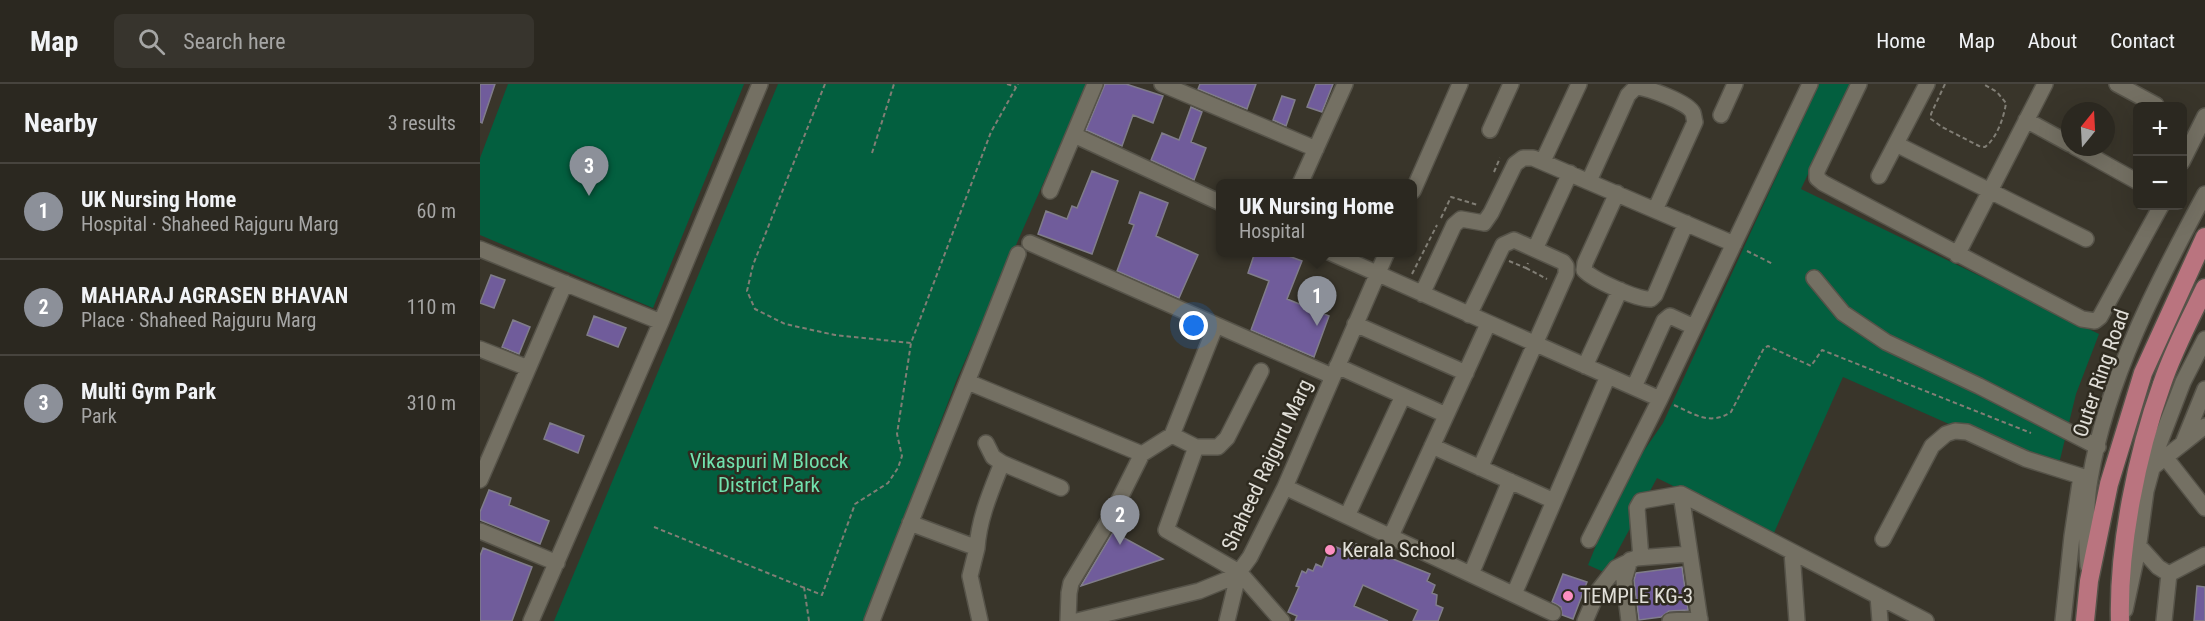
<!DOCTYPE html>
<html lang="en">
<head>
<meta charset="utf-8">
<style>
	body { margin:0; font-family:"Roboto Condensed",sans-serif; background:#37342d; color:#f1f3f6 }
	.controls { position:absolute; right:18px; top:18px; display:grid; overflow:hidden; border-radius:9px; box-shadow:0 6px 24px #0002 }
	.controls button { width:54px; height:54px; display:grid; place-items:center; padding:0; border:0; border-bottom:2px solid #47443e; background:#2b2820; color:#f1f3f6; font:30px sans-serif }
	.compass { position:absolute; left:1581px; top:18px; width:54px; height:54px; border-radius:50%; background:#2b2820; box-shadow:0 6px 24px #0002; rotate:18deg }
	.you { position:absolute; left:714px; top:242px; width:21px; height:21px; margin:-15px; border:4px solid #fff; border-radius:50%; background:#1a73e8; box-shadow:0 0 0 9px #1a73e833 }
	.badge { display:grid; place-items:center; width:39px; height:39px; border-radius:50%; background:#8c9099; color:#fff; font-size:20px; font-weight:700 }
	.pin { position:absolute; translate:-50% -50px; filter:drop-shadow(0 2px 3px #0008) }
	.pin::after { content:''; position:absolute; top:32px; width:21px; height:18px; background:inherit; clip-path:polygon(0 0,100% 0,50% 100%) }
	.popup { position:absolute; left:736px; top:95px; width:201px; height:78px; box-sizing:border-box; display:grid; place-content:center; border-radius:9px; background:#2b2820; filter:drop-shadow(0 2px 4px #0005); font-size:20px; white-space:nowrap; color:#a6a6a5 }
	.popup b { font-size:22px; color:#f1f3f6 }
	.popup::after { content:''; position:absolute; left:50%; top:100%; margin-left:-12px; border:12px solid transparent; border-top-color:#2b2820 }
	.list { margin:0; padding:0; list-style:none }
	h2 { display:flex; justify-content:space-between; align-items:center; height:78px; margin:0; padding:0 24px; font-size:26px }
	h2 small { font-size:20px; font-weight:400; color:#a6a6a5 }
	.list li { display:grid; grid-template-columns:39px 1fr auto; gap:18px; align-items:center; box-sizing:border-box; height:96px; padding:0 24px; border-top:2px solid #47443e }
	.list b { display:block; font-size:22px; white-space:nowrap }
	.list p { margin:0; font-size:20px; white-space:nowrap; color:#a6a6a5 }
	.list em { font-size:20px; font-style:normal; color:#a6a6a5 }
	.icon { flex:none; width:33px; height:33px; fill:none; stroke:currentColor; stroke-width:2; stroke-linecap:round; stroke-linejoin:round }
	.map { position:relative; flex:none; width:1725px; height:537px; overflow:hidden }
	header { display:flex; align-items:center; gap:36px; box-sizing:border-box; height:84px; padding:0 30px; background:#2b2820; border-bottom:2px solid #47443e }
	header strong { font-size:28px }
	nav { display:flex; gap:33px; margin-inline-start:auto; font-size:21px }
	.search { width:420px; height:54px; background:#37342d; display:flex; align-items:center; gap:15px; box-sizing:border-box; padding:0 21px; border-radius:9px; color:#a6a6a5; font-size:22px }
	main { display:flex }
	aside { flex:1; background:#2b2820 }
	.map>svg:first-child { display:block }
	.green { fill:#035f3f }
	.building { fill:#705c9b; stroke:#807d8a; stroke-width:1.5 }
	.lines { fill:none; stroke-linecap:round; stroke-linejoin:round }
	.minor-casing { stroke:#565349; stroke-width:18 }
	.major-casing { stroke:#565349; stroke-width:21 }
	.path { stroke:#817e75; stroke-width:2; stroke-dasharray:4.5 3; stroke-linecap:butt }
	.minor { stroke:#747063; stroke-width:15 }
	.major { stroke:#ba747f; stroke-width:18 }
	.poi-dot { fill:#fc8fc2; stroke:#2f2b20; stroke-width:2 }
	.labels { text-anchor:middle; stroke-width:5; stroke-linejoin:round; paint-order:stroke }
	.street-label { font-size:21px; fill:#e1dfd8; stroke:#2f2b20 }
	.park-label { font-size:21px; fill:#71e2ae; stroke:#2f2b20 }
	.poi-label { font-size:21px; fill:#e1dfd8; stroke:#2f2b20; text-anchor:start }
</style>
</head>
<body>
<header>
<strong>Map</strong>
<div class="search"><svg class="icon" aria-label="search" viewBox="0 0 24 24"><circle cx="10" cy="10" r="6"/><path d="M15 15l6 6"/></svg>Search here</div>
<nav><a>Home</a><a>Map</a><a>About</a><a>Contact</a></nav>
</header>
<main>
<aside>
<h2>Nearby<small>3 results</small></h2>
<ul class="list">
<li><span class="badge">1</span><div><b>UK Nursing Home</b><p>Hospital · Shaheed Rajguru Marg</p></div><em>60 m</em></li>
<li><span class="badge">2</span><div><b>MAHARAJ AGRASEN BHAVAN</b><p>Place · Shaheed Rajguru Marg</p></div><em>110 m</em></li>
<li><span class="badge">3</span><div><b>Multi Gym Park</b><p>Park</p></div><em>310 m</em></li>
</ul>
</aside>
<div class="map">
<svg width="1725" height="537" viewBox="0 0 1725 537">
	<rect width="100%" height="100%" fill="#39352a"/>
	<!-- green -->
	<path class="green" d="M28,0H264L173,224L0,151V74Z
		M298,0H607L477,295L384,537H74Z
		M1339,0H1370L1321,105L1619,250L1596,310L1577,388L1363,293L1293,451L1177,394L1126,489L1108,481L1141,400L1183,339Z"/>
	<!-- building -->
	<path class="building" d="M0,0H15L2,39L0,38Z
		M625,0H646L683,12L673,39L653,31L642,62L606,46Z
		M720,0H776L767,25L718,5Z
		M836,0H853L842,28L827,23Z
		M802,12L815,16L806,42L793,36Z
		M711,23L722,28L711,58L726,64L714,96L671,76L682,49L699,56Z
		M612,87L638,97L612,170L558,150L566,127L587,135L592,122L597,124Z
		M660,108L688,119L676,152L718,171L699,214L637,187L654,141L649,139Z
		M775,168H807L806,171L822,177L807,215L849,232L834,273L771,246L789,197L768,189Z
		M11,191L25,196L14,224L0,219Z
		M114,232L146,244L138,263L107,251Z
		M33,236L50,243L39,270L22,263Z
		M70,339L104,352L98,369L64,355Z
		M9,406L31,414L29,421L69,437L60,460L0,436V428Z
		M633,448L683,475L601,502Z
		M869,460L875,462L876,460L950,490L947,497L955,501L952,509L957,511L956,521L963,524L958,537H933L938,526L883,501L874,522L908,537H815L817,532L808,528L819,503L816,502L822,487L826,489L828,485L833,487L836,480L842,483L851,461L866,467Z
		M3,464L52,483L32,537H0V472Z
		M1202,483L1208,526L1189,527L1181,533L1159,536L1154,496L1156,489Z
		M1083,490L1107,498L1093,535L1082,531L1081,523L1072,518Z
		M1717,502L1725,503V537H1714Z"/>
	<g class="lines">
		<!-- minor casing -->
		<g class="minor-casing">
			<path id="minor" d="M682,0L836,65
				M1379,0L1337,87V94L1343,99L1602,235L1615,237L1620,233L1681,122
				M1637,0L1676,21
				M1241,31L1255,0
				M1546,36L1590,60
				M1010,46L1031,0
				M594,51L741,119
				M1416,60L1606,155
				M1595,63L1658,98
				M1063,77L1099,0
				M1702,78L1725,32
				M1399,92L1447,0
				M1109,97L1148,11L1156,3C1168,4 1208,18 1213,29C1214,32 1214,35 1215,38L1175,126
				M820,100L865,0
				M570,107L615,0
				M933,107L980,0
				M1137,109L1105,179L1104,186C1113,196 1158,216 1171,215L1175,211L1206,139
				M550,159L852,292
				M0,165L181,238
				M1055,165L1090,89
				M849,168L1180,315
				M1477,171L1565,0
				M1334,194L1363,229L1406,258L1499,302L1618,363
				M942,210L974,141L981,135L1004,139L1011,129L1035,80L1043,74H1053L1254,160
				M989,231L1023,161L1034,156L1083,178L1086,182V190L1000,384
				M875,240L986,289
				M0,265L48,284
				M857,282L966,331
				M1105,282L1140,206
				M488,298L662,370
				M1154,303L1184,237L1190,232L1214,243
				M692,351L716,363L686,446L759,488L802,537
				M506,359L513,373L522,379
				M1703,359L1725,305
				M952,362L1074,417
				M716,363H738L747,354L781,287
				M1685,373L1725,424
				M1673,383L1725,342
				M0,396L85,199
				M805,403L1073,529
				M1201,410L1220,537
				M867,432L923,312
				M430,439L497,464L490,492L500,537
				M0,447L77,479
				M911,452L1008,240
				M1403,455L1452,362L1466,350L1475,347L1487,348L1546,375L1610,395
				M1109,456L1180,315L1330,0
				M1659,462L1678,483L1689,490L1725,471
				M497,464C499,434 511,407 522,379L581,404
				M1312,468L1317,537
				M1161,474L1157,424L1161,417L1201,410L1446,537
				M1608,482C1606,453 1605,423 1610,395C1627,294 1677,199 1725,110
				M991,490L1030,397
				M1034,510L1128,292
				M1398,512L1400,537
				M1645,526L1658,466L1666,407L1678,363L1703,298L1725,255
				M51,537L181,238L280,0
				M392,537C439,414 490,293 538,170
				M588,537L589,509L591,499L629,436L662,370L692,351L736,241
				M597,537L719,507L746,496L759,488L770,473L805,403L907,168
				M747,537L759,488
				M1105,537L1118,507L1136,484L1156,474L1210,470
				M1149,537L1144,496L1150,476
				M1190,537L1220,535
				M1583,537L1592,452L1601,392
				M1684,537L1689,490"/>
		</g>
		<!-- major casing -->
		<g class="major-casing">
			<path id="major" d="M1605,537L1609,497L1629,400L1663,289L1725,153
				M1640,537C1638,463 1657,369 1682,300C1693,267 1710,235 1725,204"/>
		</g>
		<!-- path -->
		<path class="path" d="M345,0L273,181L267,207L275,225L305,240L355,251L431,259L511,48L538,0
			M527,0L536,3
			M1465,0L1451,30V35L1462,43L1499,62L1505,63C1517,54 1524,33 1526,19L1517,8L1503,0
			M392,69L414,0
			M1014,88L1020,74
			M961,134L971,113L998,121
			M1267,167L1293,180
			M1029,177L1046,184L1048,179
			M1046,184L1067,195
			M932,190L957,141
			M1194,321C1214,330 1230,342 1251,328L1284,264L1288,262L1331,282L1342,266L1551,349
			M174,443L342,511L375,420L408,399L418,384L422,372L417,350L431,259
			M324,503L329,537"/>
		<!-- minor -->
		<use href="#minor" class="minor"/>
		<!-- major -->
		<use href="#major" class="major"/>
	</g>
	<!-- markers -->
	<g class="poi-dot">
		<circle cx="850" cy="466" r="6"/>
		<circle cx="1088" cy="512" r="6"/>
	</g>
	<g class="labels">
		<!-- street labels -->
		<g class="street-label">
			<text transform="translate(1621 289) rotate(-71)" y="7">Outer Ring Road</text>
			<text transform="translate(787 381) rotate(-65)" y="7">Shaheed Rajguru Marg</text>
		</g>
		<!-- park labels -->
		<g class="park-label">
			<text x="289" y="384">Vikaspuri M Blocck<tspan x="289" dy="24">District Park</tspan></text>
		</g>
		<!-- poi labels -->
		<g class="poi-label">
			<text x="862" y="473">Kerala School</text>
			<text x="1100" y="519">TEMPLE KG-3</text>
		</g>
	</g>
</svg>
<div class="controls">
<button>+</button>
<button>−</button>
</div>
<svg class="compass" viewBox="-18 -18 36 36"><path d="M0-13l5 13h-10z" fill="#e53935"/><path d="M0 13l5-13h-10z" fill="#a6a6a5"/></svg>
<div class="you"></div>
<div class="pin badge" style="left:837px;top:242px">1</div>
<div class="popup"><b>UK Nursing Home</b>Hospital</div>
<div class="pin badge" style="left:640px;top:461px">2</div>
<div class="pin badge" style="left:109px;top:112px">3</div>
</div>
</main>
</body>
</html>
